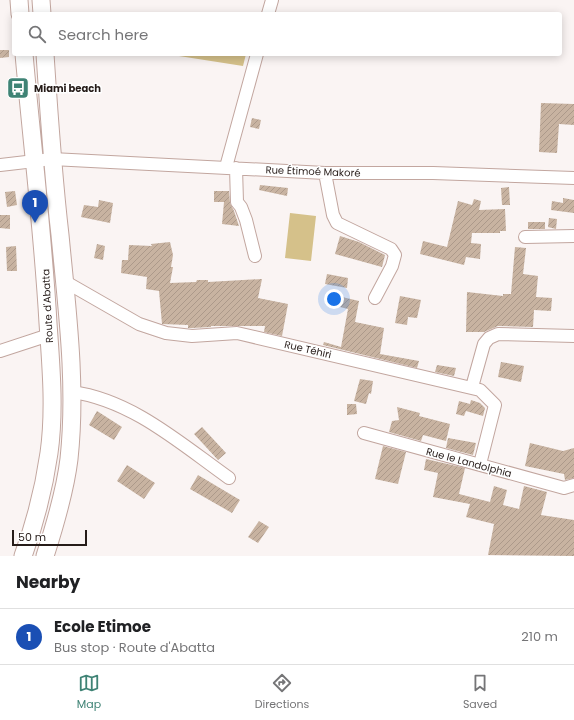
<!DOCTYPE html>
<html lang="en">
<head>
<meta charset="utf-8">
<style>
	body { margin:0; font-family:Poppins,sans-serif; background:#f2f2f2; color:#202124 }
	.scale { position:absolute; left:12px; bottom:10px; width:75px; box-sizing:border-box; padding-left:4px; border:2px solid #261c19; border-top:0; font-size:11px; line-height:14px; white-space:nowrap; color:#261c19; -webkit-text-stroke:3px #fff; paint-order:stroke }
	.you { position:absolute; left:334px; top:299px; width:14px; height:14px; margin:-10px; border:3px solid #fff; border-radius:50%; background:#1a73e8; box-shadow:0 0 0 6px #1a73e833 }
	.badge { display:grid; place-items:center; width:26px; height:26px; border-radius:50%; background:#3f8375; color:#fff; font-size:13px; font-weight:700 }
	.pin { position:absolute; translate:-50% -33px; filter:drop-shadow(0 1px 2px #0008) }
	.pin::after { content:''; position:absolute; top:21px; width:14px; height:12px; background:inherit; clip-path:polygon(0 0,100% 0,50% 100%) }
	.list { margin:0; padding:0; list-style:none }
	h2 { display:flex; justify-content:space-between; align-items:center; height:52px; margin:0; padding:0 16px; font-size:17px }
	h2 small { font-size:13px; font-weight:400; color:#757577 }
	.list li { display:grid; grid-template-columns:26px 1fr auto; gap:12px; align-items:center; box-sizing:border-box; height:56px; padding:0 16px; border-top:1px solid #e0e0e0 }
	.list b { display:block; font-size:15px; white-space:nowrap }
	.list p { margin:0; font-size:13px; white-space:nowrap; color:#757577 }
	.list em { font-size:13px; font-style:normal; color:#757577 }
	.icon { flex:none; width:22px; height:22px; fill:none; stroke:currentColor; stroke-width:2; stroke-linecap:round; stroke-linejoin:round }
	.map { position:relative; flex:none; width:574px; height:556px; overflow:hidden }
	.search { position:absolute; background:#fff; box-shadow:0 2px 10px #0003; left:12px; right:12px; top:12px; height:44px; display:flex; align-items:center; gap:10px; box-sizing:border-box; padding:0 14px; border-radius:4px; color:#757577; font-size:15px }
	.sheet { height:108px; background:#fff }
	nav { display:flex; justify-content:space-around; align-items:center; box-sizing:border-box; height:56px; border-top:1px solid #e0e0e0; background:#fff; font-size:11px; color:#757577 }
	nav a { display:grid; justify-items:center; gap:2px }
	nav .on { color:#3f8375 }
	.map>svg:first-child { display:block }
	.grass { fill:#d5c18a }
	.building { fill:url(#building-hatch) }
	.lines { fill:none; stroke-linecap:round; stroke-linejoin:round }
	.street-casing { stroke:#c2a69f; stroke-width:14 }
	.secondary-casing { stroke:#c2a69f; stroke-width:19 }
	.street { stroke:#fff; stroke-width:12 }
	.secondary { stroke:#fff; stroke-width:17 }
	.labels { text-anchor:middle; stroke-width:3; stroke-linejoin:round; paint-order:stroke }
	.poi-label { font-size:10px; font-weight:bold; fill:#261c19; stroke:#fff; text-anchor:start }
	.street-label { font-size:10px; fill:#261c19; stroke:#fff }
</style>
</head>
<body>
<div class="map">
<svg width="574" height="556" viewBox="0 0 574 556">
	<defs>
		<pattern id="building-hatch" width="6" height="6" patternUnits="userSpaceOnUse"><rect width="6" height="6" fill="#c8b3a1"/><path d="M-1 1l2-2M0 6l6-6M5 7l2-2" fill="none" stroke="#ac998a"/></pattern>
	</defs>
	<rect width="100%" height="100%" fill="#faf4f3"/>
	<!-- grass -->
	<path class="grass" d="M179,54H246L243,66L179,56Z
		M290,213L316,216L311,261L285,258Z"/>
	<!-- building -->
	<path class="building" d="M0,50H9V57L0,58Z
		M541,103L574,104V125L559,124L557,153L539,152Z
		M252,118L261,120L259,129L250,127Z
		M260,185L288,188L287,196L259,190Z
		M509,187L510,205H502L501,188Z
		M15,191L17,205L7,207L5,192Z
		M214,191H229L230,203L234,211L239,226L222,224L224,202H214Z
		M563,198L574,200V213L551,210L552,201L563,203Z
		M474,199L481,201L479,210L505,209L506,231H500V233H472L471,243L481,244L480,259L466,257L464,265L420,254L423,241L447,247L458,201L472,205Z
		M99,200L113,203L110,223L81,217L84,205L98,207Z
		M0,215H10V229L0,228Z
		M549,218L557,219L556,229L548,227Z
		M528,222H545V229H528Z
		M340,236L359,242L385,255L382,267L335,254Z
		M170,242L173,255L171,267H173L170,283L196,282L197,280H208V282L262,279L258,298L288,304L282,336L264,332L265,326H211V327L192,328H188V325L162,324L159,291L146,289L147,277L121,273L122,260H128L129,245L152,246L151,244Z
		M97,244L105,246L103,260L94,258Z
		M16,246L17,271H7L6,247Z
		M515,247L526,248L523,274L538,276L536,297L552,298L551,311L534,310L533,327L498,326L484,332H466L467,292L503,296V294H511Z
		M327,274L348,278L347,288L325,284Z
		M400,296L421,300L417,318L408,317L407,325L395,323Z
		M342,297L359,301L355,322L384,328L380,354L419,361L417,368L323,345L324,342L341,347L348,309L340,307Z
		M501,362L524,366L521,382L498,377Z
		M437,365L456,368L454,376L435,372Z
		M360,379L373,381L371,394L369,393L366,404L354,401Z
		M471,400L480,403L485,408L483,416L466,411L464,416L456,414L459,401L470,404Z
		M347,404H356L357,414L347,415Z
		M397,407L420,413L419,416L450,424L446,441L423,435L421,441L389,432L392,421L399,420Z
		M97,411L122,427L114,440L89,425Z
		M202,427L226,453L218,460L194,434Z
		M448,438L476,443L473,455L446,448Z
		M530,443L563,451L574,448V478L565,480L564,474L525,466Z
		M383,446L406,452L398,484L375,479Z
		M426,459L465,468L459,494L490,502L494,486L507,490L503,505L519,509L524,486L547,492L541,515L574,520V556L488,555L494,524L466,517L470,504L433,497L438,473L424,470Z
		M127,465L155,483L144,499L117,481Z
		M198,475L240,500L232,513L190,489Z
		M259,521L269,527L258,543L248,537Z"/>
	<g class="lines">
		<!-- street casing -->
		<g class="street-casing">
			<path id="street" d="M268,14L272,0
				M0,165L52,159L325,173H433L574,178
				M226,167L257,54
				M236,168L237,202L241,207L246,220L255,256
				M325,173L333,215L337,223L391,249L395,255L392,266L375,298
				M525,237L574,236
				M64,281L139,324L166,333L192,336L237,333L480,390L495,405L480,464
				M0,351L49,335
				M472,387L484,344L489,338L498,334L574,336
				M72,392C132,400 181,444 229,478
				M364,433L564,488L574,485"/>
		</g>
		<!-- secondary casing -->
		<g class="secondary-casing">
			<path id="secondary" d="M19,0L20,14
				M41,0L42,14
				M23,556C35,523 44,488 49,453C55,410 51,366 48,323C43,233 32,144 24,54
				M45,556C55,525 65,492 69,459C77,385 67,309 60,235C53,175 49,115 45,54"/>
		</g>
		<!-- street -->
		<use href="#street" class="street"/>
		<!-- secondary -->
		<use href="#secondary" class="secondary"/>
	</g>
	<!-- icons -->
	<defs>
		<g id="bus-square" transform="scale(1.15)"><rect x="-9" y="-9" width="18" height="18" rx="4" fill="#3f8375" stroke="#fff"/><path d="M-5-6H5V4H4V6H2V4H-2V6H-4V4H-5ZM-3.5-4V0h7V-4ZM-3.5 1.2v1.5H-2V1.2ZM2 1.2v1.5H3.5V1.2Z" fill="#fff"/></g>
	</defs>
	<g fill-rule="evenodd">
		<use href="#bus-square" x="18" y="88"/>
	</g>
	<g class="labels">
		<!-- poi labels -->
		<g class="poi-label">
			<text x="34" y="92">Miami beach</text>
		</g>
		<!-- street labels -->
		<g class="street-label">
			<text transform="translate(313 171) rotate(2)" y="4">Rue Étimoé Makoré</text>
			<text transform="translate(47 306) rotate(-93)" y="4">Route d'Abatta</text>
			<text transform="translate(308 349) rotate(13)" y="4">Rue Téhiri</text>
			<text transform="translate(469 462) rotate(15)" y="4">Rue le Landolphia</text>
		</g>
	</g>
</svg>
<div class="scale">50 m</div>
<div class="you"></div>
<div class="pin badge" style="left:35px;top:223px;background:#1a4fb4">1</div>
<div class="search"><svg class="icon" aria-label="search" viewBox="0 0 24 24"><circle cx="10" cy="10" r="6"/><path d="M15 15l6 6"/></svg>Search here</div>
</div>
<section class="sheet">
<h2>Nearby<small></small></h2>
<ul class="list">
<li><span class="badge" style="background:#1a4fb4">1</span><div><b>Ecole Etimoe</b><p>Bus stop · Route d'Abatta</p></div><em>210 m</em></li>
</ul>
</section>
<nav>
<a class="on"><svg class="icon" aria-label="map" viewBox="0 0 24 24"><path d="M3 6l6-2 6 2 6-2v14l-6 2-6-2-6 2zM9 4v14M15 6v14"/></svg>Map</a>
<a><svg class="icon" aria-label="directions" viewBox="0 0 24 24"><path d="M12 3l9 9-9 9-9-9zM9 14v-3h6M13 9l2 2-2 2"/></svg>Directions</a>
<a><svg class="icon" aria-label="saved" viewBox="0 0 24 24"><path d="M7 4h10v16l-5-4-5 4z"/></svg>Saved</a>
</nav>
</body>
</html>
